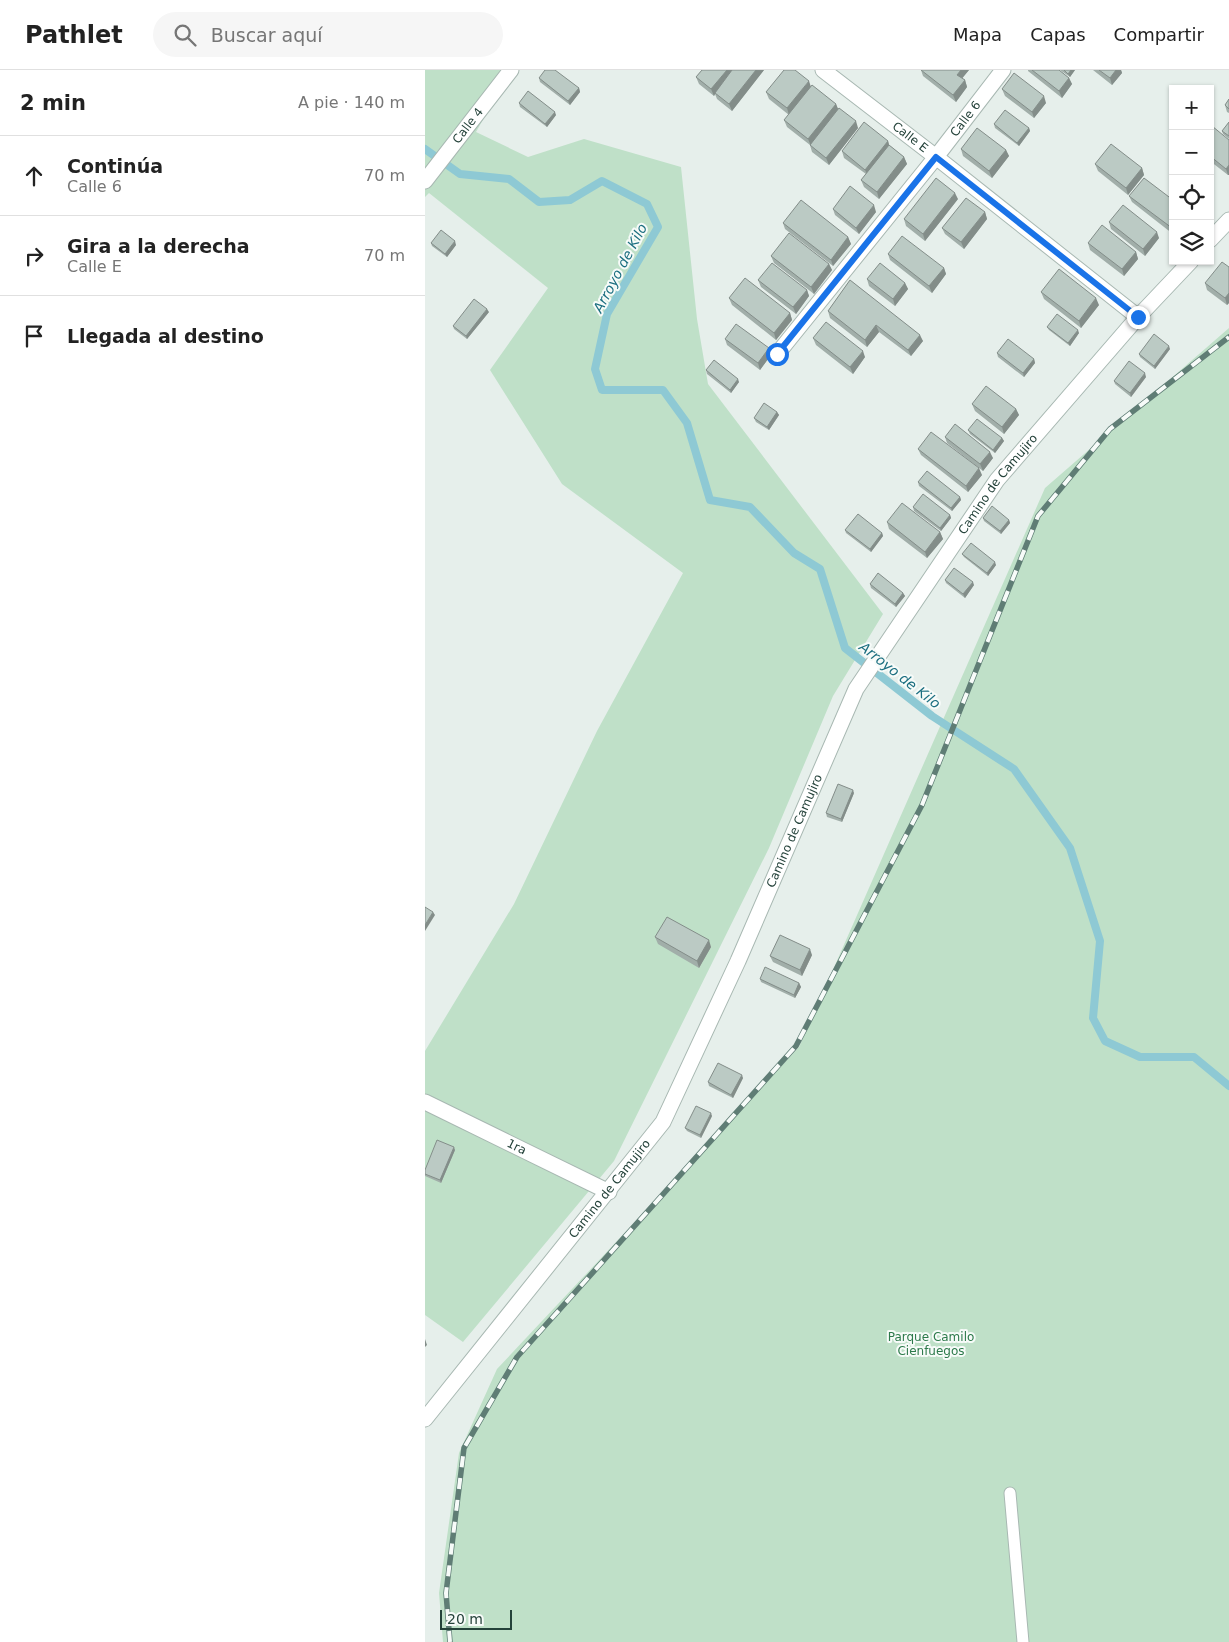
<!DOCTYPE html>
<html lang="es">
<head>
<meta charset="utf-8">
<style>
	body { margin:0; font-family:"DejaVu Sans",sans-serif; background:#f6f6f6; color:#222 }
	.controls { position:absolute; right:15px; top:15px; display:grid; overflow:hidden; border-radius:0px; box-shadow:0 1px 4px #0004 }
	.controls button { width:45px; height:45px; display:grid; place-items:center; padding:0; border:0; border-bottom:1px solid #e0e0e0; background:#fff; color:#222; font:25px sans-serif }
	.scale { position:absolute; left:15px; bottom:12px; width:72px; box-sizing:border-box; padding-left:5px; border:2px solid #24423a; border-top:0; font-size:14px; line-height:18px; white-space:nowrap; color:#24423a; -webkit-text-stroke:4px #f7fbf9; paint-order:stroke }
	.stop { position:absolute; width:15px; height:15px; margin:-11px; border:4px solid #1a73e8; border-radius:50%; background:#fff }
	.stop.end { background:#1a73e8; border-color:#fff; box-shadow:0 1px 5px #0008 }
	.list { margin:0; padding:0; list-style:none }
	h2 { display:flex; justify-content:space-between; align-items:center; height:65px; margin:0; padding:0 20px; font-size:21px }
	h2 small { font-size:16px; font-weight:400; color:#767676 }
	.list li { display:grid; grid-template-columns:32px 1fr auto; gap:15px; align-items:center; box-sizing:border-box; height:80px; padding:0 20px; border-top:1px solid #e0e0e0 }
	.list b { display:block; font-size:19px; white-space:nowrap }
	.list p { margin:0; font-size:16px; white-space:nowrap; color:#767676 }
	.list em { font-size:16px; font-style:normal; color:#767676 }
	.icon { flex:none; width:28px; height:28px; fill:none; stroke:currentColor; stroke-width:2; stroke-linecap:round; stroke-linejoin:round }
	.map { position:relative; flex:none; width:804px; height:1572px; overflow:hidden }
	header { display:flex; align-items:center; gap:30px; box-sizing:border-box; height:70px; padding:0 25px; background:#fff; border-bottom:1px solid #e0e0e0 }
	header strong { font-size:24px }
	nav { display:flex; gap:28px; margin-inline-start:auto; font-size:18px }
	.search { width:350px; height:45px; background:#f6f6f6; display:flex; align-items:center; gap:12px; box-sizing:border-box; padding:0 18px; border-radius:28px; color:#767676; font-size:19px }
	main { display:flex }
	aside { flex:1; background:#fff }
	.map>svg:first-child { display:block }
	.green { fill:#bfe0c8 }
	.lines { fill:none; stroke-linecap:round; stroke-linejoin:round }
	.stream { stroke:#8ec9d4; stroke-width:8 }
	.service-casing { stroke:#a8b8b2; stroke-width:13 }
	.minor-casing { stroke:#a8b8b2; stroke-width:17 }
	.tertiary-casing { stroke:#a8b8b2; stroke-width:17 }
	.service { stroke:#fff; stroke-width:11 }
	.minor { stroke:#fff; stroke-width:15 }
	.tertiary { stroke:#fff; stroke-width:15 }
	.rail-casing { stroke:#5f7d75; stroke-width:5.5 }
	.rail { stroke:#f7fbf9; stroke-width:4; stroke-dasharray:11; stroke-linecap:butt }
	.wall { fill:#a1aea9 }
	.shaded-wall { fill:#838d89 }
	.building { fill:#bbcac4; stroke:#838d89 }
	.route { stroke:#1a73e8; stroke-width:6 }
	.labels { text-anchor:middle; stroke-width:4; stroke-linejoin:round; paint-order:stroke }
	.street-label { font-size:12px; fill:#24423a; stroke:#f7fbf9 }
	.park-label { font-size:12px; fill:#2d7a4b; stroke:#f7fbf9 }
	.water-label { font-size:14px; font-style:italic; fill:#1c6f80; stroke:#f7fbf9 }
</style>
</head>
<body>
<header>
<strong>Pathlet</strong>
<div class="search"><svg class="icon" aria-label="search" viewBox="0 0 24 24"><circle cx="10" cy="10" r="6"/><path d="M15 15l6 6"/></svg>Buscar aquí</div>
<nav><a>Mapa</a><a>Capas</a><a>Compartir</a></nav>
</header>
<main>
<aside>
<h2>2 min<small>A pie · 140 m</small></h2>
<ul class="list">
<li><svg class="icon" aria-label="ahead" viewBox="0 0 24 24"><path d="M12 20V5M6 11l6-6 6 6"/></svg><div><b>Continúa</b><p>Calle 6</p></div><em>70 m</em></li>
<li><svg class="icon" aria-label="right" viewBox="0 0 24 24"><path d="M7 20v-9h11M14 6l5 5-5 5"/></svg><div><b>Gira a la derecha</b><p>Calle E</p></div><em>70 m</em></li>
<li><svg class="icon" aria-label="arrive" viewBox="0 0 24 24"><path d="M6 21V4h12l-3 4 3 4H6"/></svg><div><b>Llegada al destino</b></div></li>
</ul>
</aside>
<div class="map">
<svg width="804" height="1572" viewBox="0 0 804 1572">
	<rect width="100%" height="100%" fill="#e6efeb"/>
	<!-- green -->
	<path class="green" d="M0,0H79L84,4L51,62L103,87L159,69L256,97L272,249L283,314L458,544L408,626L344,778L189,1091L38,1272L0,1245V981L89,834L172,661L258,503L137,414L65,300L123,218L4,123L0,127Z
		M804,258V1572H18L14,1523L34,1383L72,1299L374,977L620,418Z"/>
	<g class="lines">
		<!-- stream -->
		<path class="stream" d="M0,79L35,104L84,109L114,132L145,130L177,111L222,134L233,157L182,244L170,299L177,320H238L262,353L285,430L325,437L369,483L395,499L420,578L507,646L589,699L645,778L675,871L668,948L680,971L715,987H769L804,1016"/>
		<!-- service casing -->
		<g class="service-casing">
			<path id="service" d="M585,1423L598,1572"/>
		</g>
		<!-- minor casing -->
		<g class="minor-casing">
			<g id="minor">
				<path id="s1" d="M398,0L511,87L713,247"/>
				<path id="s2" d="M0,111L86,0"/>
				<path id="s3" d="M353,283L511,87L578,0"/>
				<path id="s4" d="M0,1032L184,1122"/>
			</g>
		</g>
		<!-- tertiary casing -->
		<g class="tertiary-casing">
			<g id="tertiary">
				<path d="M785,170L804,150"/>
				<path id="s5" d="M0,1349L238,1052L313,891L431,619L572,410L713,247L766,191"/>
			</g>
		</g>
		<!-- service -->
		<use href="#service" class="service"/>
		<!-- minor -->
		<use href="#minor" class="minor"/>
		<!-- tertiary -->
		<use href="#tertiary" class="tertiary"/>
		<!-- rail casing -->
		<g class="rail-casing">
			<path id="rail" d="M25,1572L21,1523L39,1378L92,1287L371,976L497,735L613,446L685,359L804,267"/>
		</g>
		<!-- rail -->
		<use href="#rail" class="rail"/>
	</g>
	<!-- wall -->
	<path class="wall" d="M277,0H339L307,41L292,29L290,24L289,26L274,14L271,7Z
		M496,0H544L537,8L540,10L542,17L531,32L498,6Z
		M603,0H634L644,8L647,14L637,28L603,1Z
		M635,0H650L645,7Z
		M668,0H696L697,3L687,15Z
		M114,8L154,18L155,22L145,35L115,12Z
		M386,17L411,34L413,40L433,58L404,95L387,82L385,75L362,57L359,50L364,45L344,29L341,22Z
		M577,19L621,33L609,48L580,26Z
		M804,29V43L802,42L800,35Z
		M94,33L131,45L122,57L95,37Z
		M804,52V69L798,64L797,61Z
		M569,54L604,58L605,61L594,76L570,58Z
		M785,58L804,70L803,105L785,91Z
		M463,71L464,75L479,87L482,94L454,129L439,117L436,110L441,104L419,88L417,81Z
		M536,79L581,80L584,86L567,108L538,86Z
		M670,94L717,98L719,105L703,125L673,101Z
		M704,126L748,130V164L707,132Z
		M533,129L500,171L481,156L479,149Z
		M408,139L451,142L434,164L410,145Z
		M560,142L562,149L539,179L520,164L517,158Z
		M684,152L734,168L720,186L686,159Z
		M358,153L423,167L426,174L408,196L360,159Z
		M6,173L31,175L22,187L7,176Z
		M663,173L711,182L713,189L699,206L665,180Z
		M463,184L519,198L521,204L507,223L465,190Z
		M346,186L404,194L407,200L389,224L349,193Z
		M804,197V233L802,235L782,220L780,213Z
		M442,209L480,213L483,219L470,236L444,216Z
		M333,210L382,220L384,226L371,244L336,217Z
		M425,210L498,271L486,286L454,262L442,277L405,248L403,241Z
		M616,222L674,235L656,258L619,229Z
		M304,228L365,243L367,250L351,270L307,235Z
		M64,242L42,269L29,259L28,256Z
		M622,257L654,263L645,276L624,260Z
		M388,268L440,287L428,304L391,275Z
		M300,269L346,285L335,300L302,275Z
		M745,279L730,299L715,287L714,284Z
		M572,283L609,289L610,293L599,307L573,287Z
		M281,300L314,312L306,323L282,304Z
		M721,307L706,327L690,314L689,311Z
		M547,334L591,339L594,345L579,364L550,341Z
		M352,342L354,345L344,360L331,352L329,348Z
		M543,360L577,368L579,371L570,383L545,364Z
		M520,367L568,388L558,401L522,373Z
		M493,379L557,405L543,422L496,385Z
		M493,412L535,427L536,430L527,441L494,416Z
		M488,437L525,445L526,448L516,461L489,441Z
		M558,448L584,450L585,453L576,464L559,451Z
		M462,452L515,462L518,469L502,488L464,459Z
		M420,460L457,463L458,466L446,482L421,463Z
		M537,484L571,495L563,506L539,487Z
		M520,510L549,515L540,528L521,513Z
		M445,514L478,523L480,526L471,537L446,518Z
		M429,723L417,752L402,747L401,743Z
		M230,867L286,877L274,898L233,874Z
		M387,885L377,906L348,892L345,886Z
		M335,909L374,913L376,917L370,928L336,912Z
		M318,1008L308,1028L284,1016L283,1012Z
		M287,1046L276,1068L262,1061L260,1058Z
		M30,1080L16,1113L0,1106V1100Z"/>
	<!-- shaded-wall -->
	<path class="shaded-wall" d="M302,0H309L290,23V24L289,26L286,19Z
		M331,0H339L307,41L304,34Z
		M536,0H544L535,11L532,5Z
		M646,0H650L645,7L643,4Z
		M691,0H696L697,3L687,15L685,8Z
		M644,8L647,14L637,28L634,21Z
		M540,10L542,17L531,32L528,25Z
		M384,11L386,17L364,45L362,38Z
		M154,18L155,22L145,35L143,31Z
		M619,26L621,33L609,48L607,42Z
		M411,34L414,41L386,76L383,69Z
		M130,42L131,45L122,57L120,54Z
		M431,51L433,58L404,95L401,88Z
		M604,58L605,61L594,76L592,73Z
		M463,71L465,78L443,106L440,100Z
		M581,80L584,86L567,108L564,101Z
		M479,87L482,94L454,129L452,122Z
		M804,95V105H803L801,99Z
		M717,98L719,105L703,125L701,118Z
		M530,123L533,129L500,171L498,164Z
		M449,135L451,142L434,164L431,158Z
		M560,142L562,149L539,179L536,172Z
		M732,162L734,168L720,186L718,179Z
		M423,167L426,174L408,196L406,190Z
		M30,171L31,175L22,187L20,184Z
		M711,182L713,189L699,206L697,199Z
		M404,194L407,200L389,224L386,217Z
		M519,198L521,204L507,223L504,216Z
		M480,213L483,219L470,236L468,229Z
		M382,220L384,226L371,244L368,237Z
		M804,223V233L802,235L800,228Z
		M671,228L674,235L656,258L654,251Z
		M62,239L64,242L42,269L41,266Z
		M365,243L367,250L351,270L349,263Z
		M451,255L454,262L442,277L440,270Z
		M653,260L654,263L645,276L643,273Z
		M495,265L498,271L486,286L483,280Z
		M744,276L745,279L730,299L729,296Z
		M344,278L346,285L335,300L333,293Z
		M438,281L440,287L428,304L425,297Z
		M609,289L610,293L599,307L598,303Z
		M720,303L721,307L706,327L705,323Z
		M313,309L314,312L306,323L305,320Z
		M591,339L594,345L579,364L577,357Z
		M352,342L354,345L344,360L342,357Z
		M577,368L579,371L570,383L568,380Z
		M565,382L568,388L558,401L555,394Z
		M554,398L557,405L543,422L541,416Z
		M535,427L536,430L527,441L526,438Z
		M525,445L526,448L516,461L515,458Z
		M584,450L585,453L576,464L575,461Z
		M515,462L518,469L502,488L500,482Z
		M457,463L458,466L446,482L445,479Z
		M570,492L571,495L563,506L562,503Z
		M548,512L549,515L540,528L538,524Z
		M478,523L480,526L471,537L470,534Z
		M428,720L429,723L417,752L416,749Z
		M8,842L10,845L0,861V855Z
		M284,870L286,877L274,898L272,891Z
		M385,879L387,885L377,906L375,900Z
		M374,913L376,917L370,928L369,925Z
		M317,1005L318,1008L308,1028L306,1025Z
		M286,1043L287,1046L276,1068L275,1065Z
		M29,1077L30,1080L16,1113L15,1110Z
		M0,1269L2,1275L0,1277Z"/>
	<!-- building -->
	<path class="building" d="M120,0H130L154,18L143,31L114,8Z
		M277,0H302L286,19L271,7Z
		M307,0H331L304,34L290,23Z
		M359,0H370L384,11L362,38L341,22Z
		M496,0H536L532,5L540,10L528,25Z
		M607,0H634L644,8L634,21Z
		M639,0H646L643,4Z
		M674,0H691L685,8Z
		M589,3L619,26L607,42L577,19Z
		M387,15L411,34L383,69L359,50Z
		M103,21L130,42L120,54L94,33Z
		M804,29V39L800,35Z
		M414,38L431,51L401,88L385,75Z
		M580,40L604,58L592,73L569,54Z
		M439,52L463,71L440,100L417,81Z
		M804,52V66L797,61Z
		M787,56L804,70V95L801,99L785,86V58Z
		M552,58L581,80L564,101L536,79Z
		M686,74L717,98L701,118L670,94Z
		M464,75L479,87L452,122L436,110Z
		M511,108L530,123L498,164L479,149Z
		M719,108L748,130V157L747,158L704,126Z
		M425,116L449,135L431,158L408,139Z
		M541,128L560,142L536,172L517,158Z
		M376,130L423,167L406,190L358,153Z
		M698,135L732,162L718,179L684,152Z
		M677,155L711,182L697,199L663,173Z
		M16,160L30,171L20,184L6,173Z
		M364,163L404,194L386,217L346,186Z
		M477,166L519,198L504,216L463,184Z
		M797,192L804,197V223L800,228L780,213Z
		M347,193L382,220L368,237L333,210Z
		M455,193L480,213L468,229L442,209Z
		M634,199L671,228L654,251L616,222Z
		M320,208L365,243L349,263L304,228Z
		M425,210L495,265L483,280L451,255L440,270L403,241Z
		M49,229L62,239L41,266L28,256Z
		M632,244L653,260L643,273L622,257Z
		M401,252L438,281L425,297L388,268Z
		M311,254L344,278L333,293L300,269Z
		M729,264L744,276L729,296L714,284Z
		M583,269L609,289L598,303L572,283Z
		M289,290L313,309L305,320L281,300Z
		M704,291L720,303L705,323L689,311Z
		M561,316L591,339L577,357L547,334Z
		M339,333L352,342L342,357L329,348Z
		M552,349L577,368L568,380L543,360Z
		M530,354L565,382L555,394L520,367Z
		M506,362L554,398L541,416L493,379Z
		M502,401L535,427L526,438L493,412Z
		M498,424L525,445L515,458L488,437Z
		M477,433L515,462L500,482L462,452Z
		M567,436L584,450L575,461L558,448Z
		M433,444L457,463L445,479L420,460Z
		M546,473L570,492L562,503L537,484Z
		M529,498L548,512L538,524L520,510Z
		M453,503L478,523L470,534L445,514Z
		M413,714L428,720L416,749L401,743Z
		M0,837L8,842L0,855Z
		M242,847L284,870L272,891L230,867Z
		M355,865L385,879L375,900L345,886Z
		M340,897L374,913L369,925L335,909Z
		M293,993L317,1005L306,1025L283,1012Z
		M271,1036L286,1043L275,1065L260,1058Z
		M12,1070L29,1077L15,1110L0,1104V1100Z"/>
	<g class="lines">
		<!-- route -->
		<path class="route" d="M352,284L511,87L713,247"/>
	</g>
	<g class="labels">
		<!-- street labels -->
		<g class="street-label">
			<text dy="4" stroke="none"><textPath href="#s3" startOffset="300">Calle 6</textPath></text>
			<text dy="4" stroke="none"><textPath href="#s2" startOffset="70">Calle 4</textPath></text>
			<text dy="4" stroke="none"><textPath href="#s1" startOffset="110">Calle E</textPath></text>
			<text dy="4" stroke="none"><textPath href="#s5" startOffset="1104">Camino de Camujiro</textPath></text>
			<text dy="4" stroke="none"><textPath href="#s5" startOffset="700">Camino de Camujiro</textPath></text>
			<text dy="4" stroke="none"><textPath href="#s4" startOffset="102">1ra</textPath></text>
			<text dy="4" stroke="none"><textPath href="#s5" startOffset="295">Camino de Camujiro</textPath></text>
		</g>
		<!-- park labels -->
		<g class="park-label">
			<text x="506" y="1271">Parque Camilo<tspan x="506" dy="14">Cienfuegos</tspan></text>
		</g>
		<!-- water labels -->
		<g class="water-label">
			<text transform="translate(195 198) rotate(-62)" y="5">Arroyo de Kilo</text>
			<text transform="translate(475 605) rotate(38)" y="5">Arroyo de Kilo</text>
		</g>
	</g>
</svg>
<div class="controls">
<button>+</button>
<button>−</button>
<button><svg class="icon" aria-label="locate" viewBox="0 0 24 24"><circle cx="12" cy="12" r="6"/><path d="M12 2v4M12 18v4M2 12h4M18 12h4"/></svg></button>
<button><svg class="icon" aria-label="layers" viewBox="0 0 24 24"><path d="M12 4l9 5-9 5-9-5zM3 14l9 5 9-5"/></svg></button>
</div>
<div class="scale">20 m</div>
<div class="stop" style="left:352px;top:284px"></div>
<div class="stop end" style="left:713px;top:247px"></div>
</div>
</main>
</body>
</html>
